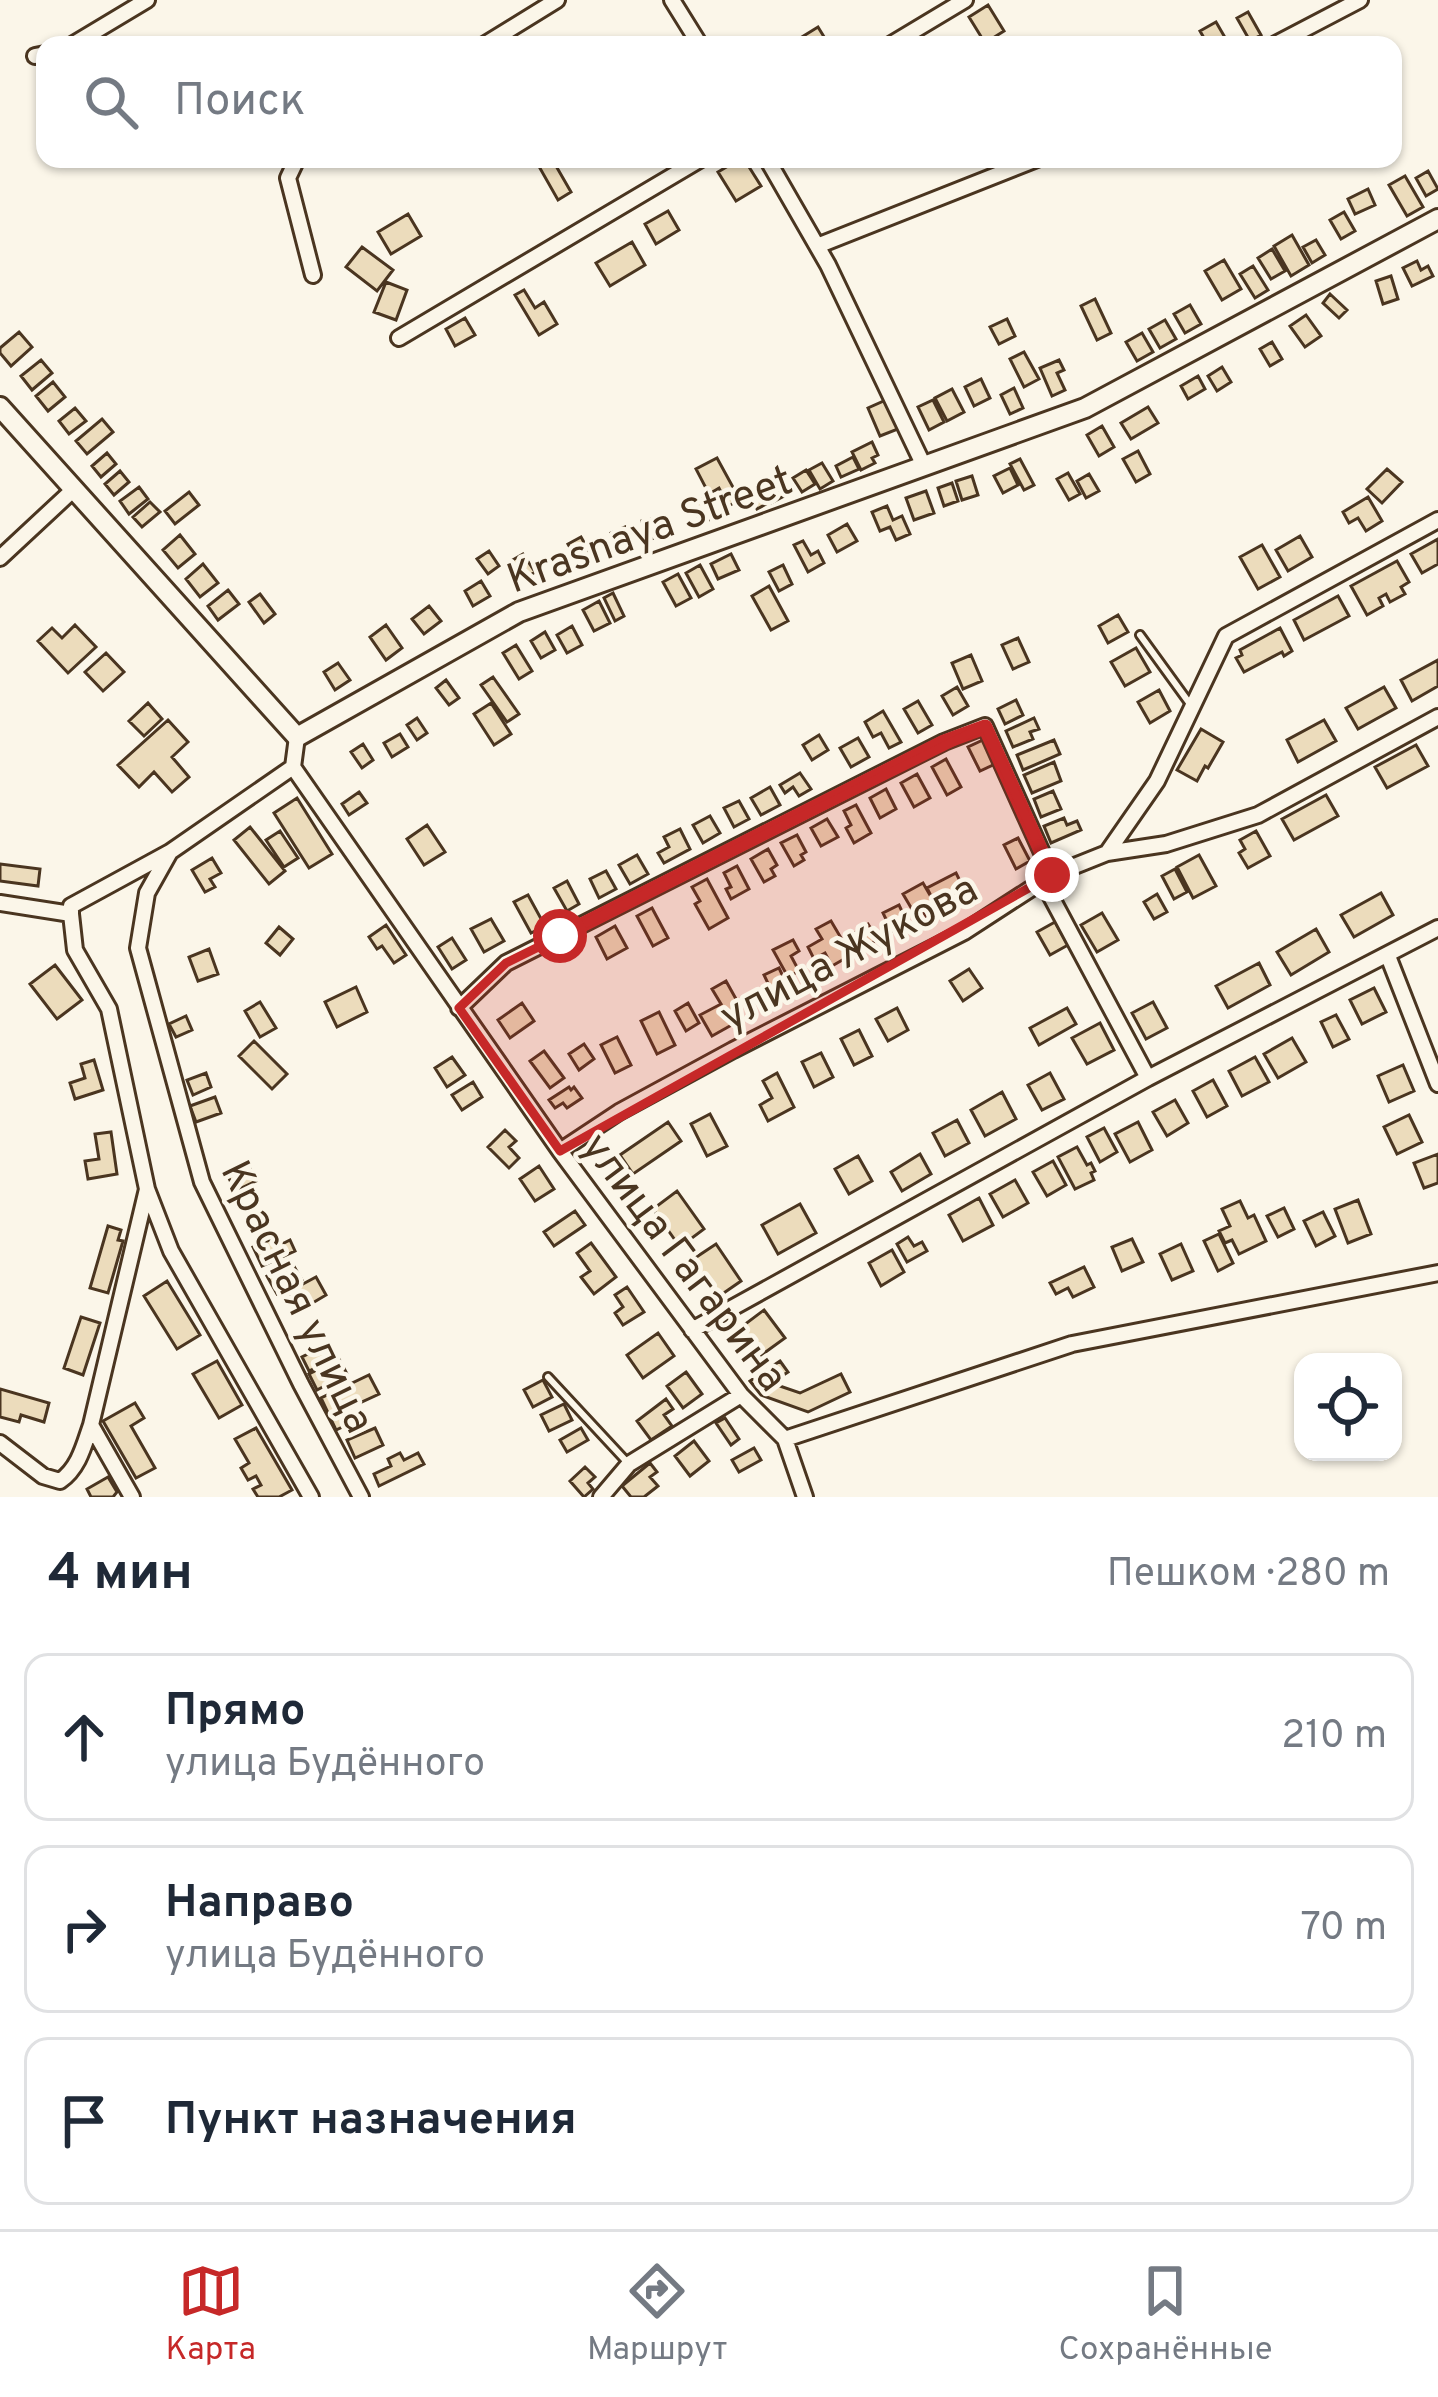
<!DOCTYPE html>
<html lang="ru">
<head>
<meta charset="utf-8">
<style>
	body { margin:0; font-family:Overpass,sans-serif; background:#f6f6f7; color:#1f2937 }
	.controls { position:absolute; right:36px; bottom:36px; display:grid; overflow:hidden; border-radius:24px; box-shadow:0 3px 9px #0004 }
	.controls button { width:108px; height:108px; display:grid; place-items:center; padding:0; border:0; border-bottom:3px solid #e0e1e3; background:#fff; color:#1f2937; font:60px sans-serif }
	.stop { position:absolute; width:36px; height:36px; margin:-27px; border:9px solid #c62828; border-radius:50%; background:#fff }
	.stop.end { background:#c62828; border-color:#fff; box-shadow:0 3px 12px #0008 }
	.list { margin:0; padding:0; list-style:none }
	h2 { display:flex; justify-content:space-between; align-items:center; height:156px; margin:0; padding:0 48px; font-size:51px }
	h2 small { font-size:39px; font-weight:400; color:#747a83 }
	.list li { display:grid; grid-template-columns:78px 1fr auto; gap:36px; align-items:center; box-sizing:border-box; height:168px; margin:0 24px 24px; padding:0 24px; border:3px solid #e0e1e3; border-radius:24px }
	.list b { display:block; font-size:45px; white-space:nowrap }
	.list p { margin:0; font-size:39px; white-space:nowrap; color:#747a83 }
	.list em { font-size:39px; font-style:normal; color:#747a83 }
	.icon { flex:none; width:66px; height:66px; fill:none; stroke:currentColor; stroke-width:2; stroke-linecap:round; stroke-linejoin:round }
	.map { position:relative; flex:none; width:1438px; height:1497px; overflow:hidden }
	.search { position:absolute; background:#fff; box-shadow:0 3px 9px #0004; left:36px; right:36px; top:36px; height:132px; display:flex; align-items:center; gap:30px; box-sizing:border-box; padding:0 42px; border-radius:24px; color:#747a83; font-size:45px }
	.sheet { height:732px; background:#fff }
	nav { display:flex; justify-content:space-around; align-items:center; box-sizing:border-box; height:168px; border-top:3px solid #e0e1e3; background:#fff; font-size:33px; color:#747a83 }
	nav a { display:grid; justify-items:center; gap:6px }
	nav .on { color:#c62828 }
	.map>svg:first-child { display:block }
	.building { fill:#ecdcbc; stroke:#4a3520; stroke-width:3 }
	.lines { fill:none; stroke-linecap:round; stroke-linejoin:round }
	.service-casing { stroke:#4a3520; stroke-width:12 }
	.minor-casing { stroke:#4a3520; stroke-width:20 }
	.secondary-casing { stroke:#4a3520; stroke-width:24 }
	.service { stroke:#fbf6e9; stroke-width:6 }
	.minor { stroke:#fbf6e9; stroke-width:14 }
	.secondary { stroke:#fbf6e9; stroke-width:18 }
	.route { stroke:#c62828; stroke-width:15 }
	.marked { fill:#c62828; fill-opacity:0.2; stroke:#c62828; stroke-width:9; stroke-linejoin:round }
	.labels { text-anchor:middle; stroke-width:9; stroke-linejoin:round; paint-order:stroke }
	.street-label { font-size:42px; fill:#4a3520; stroke:#fbf6e9 }
</style>
</head>
<body>
<div class="map">
<svg width="1438" height="1497" viewBox="0 0 1438 1497">
	<rect width="100%" height="100%" fill="#fbf6e9"/>
	<!-- building -->
	<path class="building" d="M988,5L1004,31L985,43L969,17Z
		M1248,12L1261,35L1250,41L1237,18Z
		M1216,22L1227,41L1220,45H1208L1200,31Z
		M818,27L829,45H800L797,40Z
		M545,159H552L571,192L558,200L537,163Z
		M740,159H744L761,186L736,201L718,172Z
		M1428,171L1438,189L1426,196L1416,178Z
		M1405,176L1423,207L1407,216L1389,185Z
		M1368,189L1375,205L1355,214L1348,199Z
		M668,211L679,230L656,244L645,224Z
		M1344,212L1355,231L1341,239L1330,220Z
		M408,214L421,236L391,254L378,232Z
		M1292,235L1309,265L1291,276L1274,246Z
		M1316,240L1325,255L1312,263L1303,247Z
		M632,242L645,265L610,286L596,263Z
		M362,247L393,270L377,291L346,267Z
		M1272,249L1285,271L1271,279L1258,258Z
		M1224,260L1241,289L1222,300L1205,271Z
		M1417,261L1421,270L1428,266L1433,276L1412,286L1403,268Z
		M1253,266L1268,290L1255,298L1240,274Z
		M1391,276L1398,299L1383,304L1376,281Z
		M386,282L407,290L396,320L374,312Z
		M524,290L535,308L544,302L557,324L539,335L515,295Z
		M1330,294L1347,310L1339,318L1323,303Z
		M1095,299L1111,333L1097,340L1081,306Z
		M1190,305L1201,324L1185,333L1174,314Z
		M1306,315L1321,336L1305,347L1290,326Z
		M465,318L475,335L455,346L446,329Z
		M1007,319L1015,336L999,344L990,327Z
		M1165,320L1176,339L1160,348L1149,329Z
		M19,332L32,347L11,366L0,353V348Z
		M1142,333L1153,352L1137,361L1126,342Z
		M1272,342L1282,359L1270,366L1260,349Z
		M1024,352L1039,379L1024,387L1010,359Z
		M41,360L52,373L32,390L21,376Z
		M1059,360L1064,370L1057,373L1065,390L1052,396L1040,368Z
		M1222,367L1231,382L1217,391L1208,376Z
		M1198,376L1205,389L1188,399L1181,386Z
		M981,379L990,398L974,406L965,387Z
		M53,382L65,397L48,411L36,396Z
		M1014,388L1023,408L1010,414L1001,395Z
		M952,389L964,412L947,421L935,398Z
		M886,400L898,429L880,436L868,408Z
		M933,400L944,422L929,430L918,407Z
		M1148,407L1158,423L1131,439L1121,423Z
		M75,408L86,421L69,434L59,421Z
		M102,419L113,432L87,454L76,441Z
		M1102,426L1114,447L1099,456L1087,435Z
		M872,442L878,455L872,458L875,463L861,470L852,452Z
		M1138,451L1150,474L1136,482L1123,459Z
		M107,453L116,464L101,477L92,466Z
		M853,457L859,469L841,477L836,466Z
		M717,458L740,500L728,506L719,488L709,494L696,469Z
		M1020,459L1034,485L1024,490L1010,464Z
		M822,463L833,481L820,489L809,470Z
		M1010,468L1018,485L1003,493L994,476Z
		M1387,469L1402,482L1382,503L1367,489Z
		M806,470L815,484L802,492L793,478Z
		M120,471L129,482L114,495L105,484Z
		M1068,473L1080,494L1069,500L1057,479Z
		M1089,474L1099,491L1086,498L1077,481Z
		M972,476L978,495L962,500L956,481Z
		M777,482L784,496L771,503L763,489Z
		M952,483L958,501L944,506L938,488Z
		M758,485L768,503L757,509L747,491Z
		M139,487L148,499L129,514L120,501Z
		M926,491L934,513L914,520L906,498Z
		M189,492L199,505L175,524L165,511Z
		M709,495L719,514L702,524L691,504Z
		M1368,497L1382,521L1366,531L1358,518L1349,523L1343,512Z
		M150,502L160,512L142,527L133,517Z
		M887,506L893,520L902,516L910,534L896,540L890,527L880,531L872,512Z
		M664,516L668,535L646,540L642,521Z
		M847,524L857,541L837,552L828,535Z
		M625,527L632,544L618,550L611,533Z
		M180,535L195,554L178,568L163,550Z
		M1300,536L1312,557L1288,571L1276,550Z
		M581,537L590,553L577,560L568,544Z
		M1438,539V564L1422,573L1411,554Z
		M803,541L811,555L818,551L824,563L808,572L794,545Z
		M1262,545L1280,577L1258,589L1240,557Z
		M489,551L499,566L488,574L477,559Z
		M523,554L535,572L523,580L511,561Z
		M731,554L739,570L718,579L711,564Z
		M1397,561L1409,582L1401,587L1405,594L1390,602L1386,594L1379,598L1383,606L1367,615L1351,586Z
		M203,564L218,583L200,597L186,579Z
		M700,565L713,589L699,597L686,573Z
		M783,565L792,584L779,591L769,572Z
		M678,574L691,598L676,606L663,582Z
		M481,581L490,596L473,606L465,591Z
		M769,586L788,621L771,630L752,596Z
		M228,590L239,604L218,620L208,606Z
		M613,593L624,616L615,621L604,598Z
		M260,594L275,614L264,623L249,602Z
		M1338,596L1349,616L1304,640L1294,620Z
		M599,601L610,623L594,631L583,610Z
		M429,606L441,621L424,634L412,619Z
		M1118,615L1128,632L1108,643L1099,626Z
		M75,625L96,647L68,673L38,641L52,628L62,638Z
		M386,625L402,648L386,660L370,637Z
		M572,626L582,645L567,653L557,635Z
		M1280,628L1292,651L1284,656L1282,652L1244,672L1236,658L1242,655L1240,650Z
		M545,632L555,650L541,658L531,641Z
		M1018,638L1029,662L1013,669L1002,645Z
		M516,645L532,671L519,679L503,653Z
		M1136,648L1150,672L1125,686L1111,662Z
		M106,653L124,672L103,691L85,672Z
		M971,655L982,681L963,689L952,663Z
		M1438,660V686L1412,701L1401,680Z
		M338,663L350,680L335,690L324,672Z
		M493,677L519,714L507,722L481,685Z
		M446,680L459,698L449,705L436,688Z
		M957,687L968,706L953,715L942,696Z
		M1384,687L1396,708L1358,729L1346,708Z
		M1159,690L1170,711L1150,723L1138,702Z
		M1016,700L1023,715L1005,724L998,709Z
		M918,701L932,725L918,733L904,709Z
		M148,703L162,719L144,736L129,721Z
		M491,703L511,734L494,745L474,714Z
		M883,711L901,742L889,748L881,733L873,737L865,722Z
		M417,718L427,733L417,740L407,725Z
		M1034,718L1039,729L1030,732L1033,739L1013,747L1006,731Z
		M168,720L188,742L172,757L189,777L172,792L154,772L139,787L118,765Z
		M1324,720L1336,741L1298,762L1287,740Z
		M1201,729L1223,742L1208,768L1205,766L1197,781L1177,770Z
		M400,734L408,747L392,757L384,743Z
		M819,735L828,750L812,760L803,745Z
		M858,738L869,757L851,767L840,748Z
		M983,740L995,764L980,771L968,747Z
		M1054,740L1060,754L1023,770L1017,755Z
		M363,744L373,760L362,768L351,752Z
		M1416,745L1428,766L1387,788L1375,767Z
		M946,759L961,787L947,795L932,767Z
		M1054,762L1061,781L1032,793L1024,775Z
		M800,773L811,789L799,796L793,787L785,793L780,785Z
		M917,774L930,798L914,807L901,783Z
		M770,787L780,805L761,815L751,798Z
		M886,789L896,809L880,818L870,798Z
		M1053,791L1061,809L1041,817L1034,799Z
		M359,792L367,803L349,815L342,804Z
		M1326,795L1338,816L1294,840L1282,819Z
		M297,798L332,854L309,868L274,813Z
		M739,801L749,819L734,827L724,808Z
		M856,805L871,833L854,843L846,828L851,825L844,811Z
		M710,816L720,833L703,843L693,825Z
		M1064,818L1067,825L1077,821L1081,830L1051,843L1044,826Z
		M827,819L838,837L821,846L811,828Z
		M427,825L445,852L424,865L407,839Z
		M250,827L285,871L269,884L234,840Z
		M680,829L690,849L664,863L658,853L669,847L664,837Z
		M280,831L298,858L284,867L266,840Z
		M1256,831L1270,856L1248,868L1239,853L1245,849L1240,840Z
		M797,835L806,852L801,855L804,860L794,866L781,843Z
		M1018,838L1030,861L1016,869L1004,845Z
		M768,849L777,865L771,869L775,876L764,882L751,859Z
		M637,855L648,874L630,884L619,865Z
		M1199,855L1216,886L1193,898L1177,867Z
		M212,858L221,873L210,879L215,887L205,892L192,870Z
		M0,864L40,869L38,886L0,881Z
		M737,866L749,889L731,899L726,889L731,887L724,873Z
		M1175,869L1187,892L1174,899L1162,876Z
		M606,871L616,889L599,898L590,879Z
		M956,873L966,893L951,901L946,892L932,898L927,888Z
		M707,879L728,918L709,929L695,904L700,901L692,887Z
		M567,881L579,904L567,911L554,888Z
		M923,883L938,909L926,916L920,907L913,911L903,894Z
		M1381,893L1393,915L1354,937L1341,915Z
		M1157,894L1167,912L1154,919L1144,902Z
		M528,895L545,926L531,933L514,902Z
		M899,905L908,924L892,932L883,913Z
		M652,908L668,938L653,946L637,916Z
		M1102,913L1118,940L1097,952L1081,925Z
		M491,919L504,941L484,952L471,929Z
		M831,921L851,955L832,966L825,953L814,959L808,947L822,939L816,929Z
		M1055,922L1068,945L1050,955L1037,932Z
		M868,924L878,939L864,948L855,933Z
		M386,925L406,955L394,963L382,946L377,949L369,937Z
		M615,926L627,948L607,959L596,937Z
		M279,927L293,939L280,955L266,943Z
		M1316,929L1329,952L1291,975L1277,952Z
		M452,938L466,960L452,969L438,947Z
		M793,940L799,951L791,956L799,971L788,977L773,950Z
		M209,949L218,974L198,981L189,957Z
		M1259,963L1270,985L1228,1008L1216,986Z
		M55,965L82,1000L57,1019L30,984Z
		M779,968L788,987L773,994L764,975Z
		M969,969L982,988L963,1001L950,981Z
		M726,981L741,1008L732,1013L737,1022L712,1036L700,1015L721,1004L712,989Z
		M356,987L367,1012L337,1027L325,1002Z
		M1374,988L1386,1012L1362,1024L1350,1000Z
		M260,1002L276,1028L260,1037L245,1011Z
		M1153,1002L1167,1028L1146,1039L1132,1013Z
		M522,1003L534,1021L510,1038L498,1020Z
		M688,1003L699,1023L686,1031L675,1011Z
		M897,1008L908,1030L888,1041L876,1019Z
		M1067,1008L1076,1024L1039,1045L1030,1028Z
		M659,1012L675,1045L657,1054L641,1021Z
		M1336,1015L1349,1039L1333,1047L1321,1022Z
		M186,1016L192,1030L176,1037L169,1024Z
		M1100,1023L1114,1050L1087,1064L1072,1038Z
		M859,1030L872,1056L854,1065L841,1039Z
		M617,1037L631,1065L615,1073L601,1045Z
		M1292,1038L1306,1062L1278,1078L1264,1054Z
		M254,1041L287,1074L272,1089L239,1056Z
		M584,1044L594,1059L579,1070L569,1054Z
		M544,1051L564,1078L550,1088L530,1061Z
		M821,1053L833,1077L814,1087L802,1062Z
		M452,1057L465,1075L447,1087L435,1068Z
		M1255,1057L1269,1082L1242,1096L1229,1071Z
		M94,1060L103,1090L75,1099L70,1083L85,1078L81,1064Z
		M1403,1065L1414,1091L1389,1102L1378,1076Z
		M206,1073L211,1087L193,1095L187,1080Z
		M777,1073L794,1107L768,1121L760,1105L772,1098L763,1081Z
		M1050,1073L1064,1099L1042,1110L1028,1085Z
		M1213,1080L1227,1106L1207,1117L1193,1091Z
		M473,1082L482,1097L462,1110L452,1095Z
		M569,1087L571,1090L574,1087L582,1098L567,1108L563,1103L555,1108L549,1100Z
		M1002,1092L1016,1119L985,1136L971,1110Z
		M215,1097L221,1113L196,1122L190,1106Z
		M1175,1100L1188,1123L1167,1136L1153,1112Z
		M710,1114L727,1146L707,1156L691,1124Z
		M1409,1115L1422,1142L1397,1154L1384,1127Z
		M957,1120L969,1143L945,1156L933,1133Z
		M668,1122L681,1141L633,1174L620,1155Z
		M1138,1122L1152,1150L1130,1162L1115,1134Z
		M1104,1128L1117,1152L1100,1162L1087,1137Z
		M505,1130L516,1141L509,1147L519,1158L509,1168L488,1147Z
		M111,1132L117,1174L88,1179L85,1161L99,1159L95,1134Z
		M1077,1147L1087,1165L1091,1163L1095,1171L1091,1173L1094,1180L1075,1189L1058,1157Z
		M920,1154L931,1174L902,1191L891,1172Z
		M1438,1154V1183L1424,1188L1414,1163Z
		M858,1156L872,1181L849,1194L835,1169Z
		M1053,1161L1066,1185L1047,1196L1033,1172Z
		M248,1164L256,1181L235,1191L227,1174Z
		M539,1166L554,1189L535,1201L520,1179Z
		M1015,1180L1028,1203L1003,1217L990,1194Z
		M677,1191L704,1229L680,1247L653,1209Z
		M979,1198L993,1225L963,1241L949,1215Z
		M1358,1200L1371,1234L1348,1243L1335,1209Z
		M1240,1201L1248,1218L1254,1215L1266,1241L1239,1254L1232,1240L1225,1243L1219,1231L1230,1226L1222,1209Z
		M800,1204L816,1233L778,1254L762,1225Z
		M1284,1208L1294,1229L1278,1237L1267,1216Z
		M575,1211L585,1225L554,1246L544,1232Z
		M1323,1212L1335,1236L1316,1246L1304,1221Z
		M108,1226L121,1230L118,1240L123,1241L108,1293L90,1288Z
		M1219,1234L1233,1263L1218,1271L1204,1241Z
		M276,1237L280,1245L290,1240L295,1251L262,1266L253,1247Z
		M908,1237L914,1246L922,1242L927,1251L907,1262L897,1244Z
		M1132,1239L1143,1262L1122,1271L1112,1247Z
		M591,1243L616,1277L594,1294L581,1277L590,1271L577,1253Z
		M716,1244L741,1281L718,1297L692,1260Z
		M1181,1244L1193,1271L1172,1280L1160,1254Z
		M892,1250L904,1272L881,1286L869,1263Z
		M292,1263L302,1280L277,1294L267,1276Z
		M1084,1267L1094,1287L1073,1297L1068,1288L1056,1294L1050,1283Z
		M316,1277L326,1295L299,1311L288,1292Z
		M167,1281L200,1335L177,1349L144,1296Z
		M627,1287L644,1312L623,1325L615,1313L623,1307L615,1295Z
		M764,1310L785,1338L760,1356L740,1328Z
		M81,1317L100,1323L83,1375L64,1368Z
		M658,1333L674,1356L643,1378L627,1355Z
		M324,1346L331,1360L309,1371L302,1357Z
		M339,1359L347,1374L317,1390L309,1374Z
		M217,1361L242,1405L219,1418L193,1374Z
		M780,1361L788,1372L771,1383L800,1393L841,1374L850,1392L808,1412L761,1395L750,1381Z
		M686,1372L702,1394L683,1408L667,1386Z
		M369,1375L379,1394L349,1408L355,1421L336,1430L321,1398Z
		M543,1380L552,1397L533,1407L524,1390Z
		M0,1389L49,1403L44,1422L21,1415L19,1422L0,1417Z
		M666,1399L673,1409L664,1415L672,1426L651,1440L637,1421Z
		M135,1403L144,1418L131,1426L155,1468L136,1478L103,1421Z
		M564,1404L572,1420L549,1431L541,1415Z
		M725,1418L739,1439L731,1445L716,1423Z
		M256,1428L292,1490L279,1497H258L253,1489L261,1485L256,1476L248,1480L241,1468L249,1463L235,1439Z
		M375,1428L383,1445L355,1458L347,1440Z
		M581,1428L588,1440L567,1452L560,1440Z
		M694,1441L709,1461L690,1476L675,1456Z
		M754,1448L761,1460L739,1472L732,1460Z
		M400,1453L404,1460L418,1453L424,1464L379,1486L374,1474L391,1466L388,1459Z
		M650,1463L657,1472L650,1477L658,1486L644,1497H631L622,1486Z
		M585,1467L595,1477L588,1483L593,1489L584,1497L570,1481Z
		M108,1477L117,1492L113,1497H91L87,1489Z"/>
	<g class="lines">
		<!-- service casing -->
		<g class="service-casing">
			<path id="service" d="M1140,635L1190,704
				M548,1377L626,1461"/>
		</g>
		<!-- minor casing -->
		<g class="minor-casing">
			<path id="minor" d="M672,0L700,45
				M72,45L147,0
				M484,45L557,0
				M890,45L965,0
				M1274,45L1360,0
				M35,56L45,54
				M297,159L288,178L313,275
				M767,159L828,265L924,466
				M817,246L1037,159
				M399,338L701,159
				M0,558L74,489
				M297,737L293,767L560,1151L741,1395L785,1439L1072,1344L1438,1273
				M293,767L170,852L147,893L138,948L202,1182L301,1384L361,1497
				M1107,853L1157,781L1226,636L1438,520
				M0,903L71,914L75,950L109,1009L147,1189L171,1251L311,1497
				M71,914V906L170,852
				M1388,956L1438,1084
				M459,1008L506,963L944,742L985,726L1052,875L1048,891L1148,1078
				M560,1151L619,1112L733,1050L964,932L1052,875L1107,853L1166,844L1258,815L1438,717
				M692,1330L1148,1078L1438,928
				M91,1425L132,1497
				M785,1439L805,1497
				M0,1443L43,1476L60,1481C79,1468 84,1445 91,1425L147,1189
				M601,1497L629,1464L741,1395"/>
		</g>
		<!-- secondary casing -->
		<g class="secondary-casing">
			<path id="secondary" d="M0,407L297,737L519,612L1085,408L1438,219"/>
		</g>
		<!-- service -->
		<use href="#service" class="service"/>
		<!-- minor -->
		<use href="#minor" class="minor"/>
		<!-- secondary -->
		<use href="#secondary" class="secondary"/>
	</g>
	<g class="lines">
		<!-- route -->
		<path class="route" d="M560,936L944,742L985,727L1052,875"/>
	</g>
	<!-- marked area -->
	<path class="marked" d="M985,726L1052,875L560,1151L459,1008L506,963Z"/>
	<g class="labels">
		<!-- street labels -->
		<g class="street-label">
			<text transform="translate(649 528) rotate(-20)" y="15">Krasnaya Street</text>
			<text transform="translate(848 951) rotate(-28)" y="15">улица Жукова</text>
			<text transform="translate(686 1261) rotate(53)" y="15">улица Гагарина</text>
			<text transform="translate(299 1296) rotate(64)" y="15">Красная улица</text>
		</g>
	</g>
</svg>
<div class="controls">
<button><svg class="icon" aria-label="locate" viewBox="0 0 24 24"><circle cx="12" cy="12" r="6"/><path d="M12 2v4M12 18v4M2 12h4M18 12h4"/></svg></button>
</div>
<div class="stop" style="left:560px;top:936px"></div>
<div class="stop end" style="left:1052px;top:875px"></div>
<div class="search"><svg class="icon" aria-label="search" viewBox="0 0 24 24"><circle cx="10" cy="10" r="6"/><path d="M15 15l6 6"/></svg>Поиск</div>
</div>
<section class="sheet">
<h2>4 мин<small>Пешком · 280 m</small></h2>
<ul class="list">
<li><svg class="icon" aria-label="ahead" viewBox="0 0 24 24"><path d="M12 20V5M6 11l6-6 6 6"/></svg><div><b>Прямо</b><p>улица Будённого</p></div><em>210 m</em></li>
<li><svg class="icon" aria-label="right" viewBox="0 0 24 24"><path d="M7 20v-9h11M14 6l5 5-5 5"/></svg><div><b>Направо</b><p>улица Будённого</p></div><em>70 m</em></li>
<li><svg class="icon" aria-label="arrive" viewBox="0 0 24 24"><path d="M6 21V4h12l-3 4 3 4H6"/></svg><div><b>Пункт назначения</b></div></li>
</ul>
</section>
<nav>
<a class="on"><svg class="icon" aria-label="map" viewBox="0 0 24 24"><path d="M3 6l6-2 6 2 6-2v14l-6 2-6-2-6 2zM9 4v14M15 6v14"/></svg>Карта</a>
<a><svg class="icon" aria-label="directions" viewBox="0 0 24 24"><path d="M12 3l9 9-9 9-9-9zM9 14v-3h6M13 9l2 2-2 2"/></svg>Маршрут</a>
<a><svg class="icon" aria-label="saved" viewBox="0 0 24 24"><path d="M7 4h10v16l-5-4-5 4z"/></svg>Сохранённые</a>
</nav>
</body>
</html>
